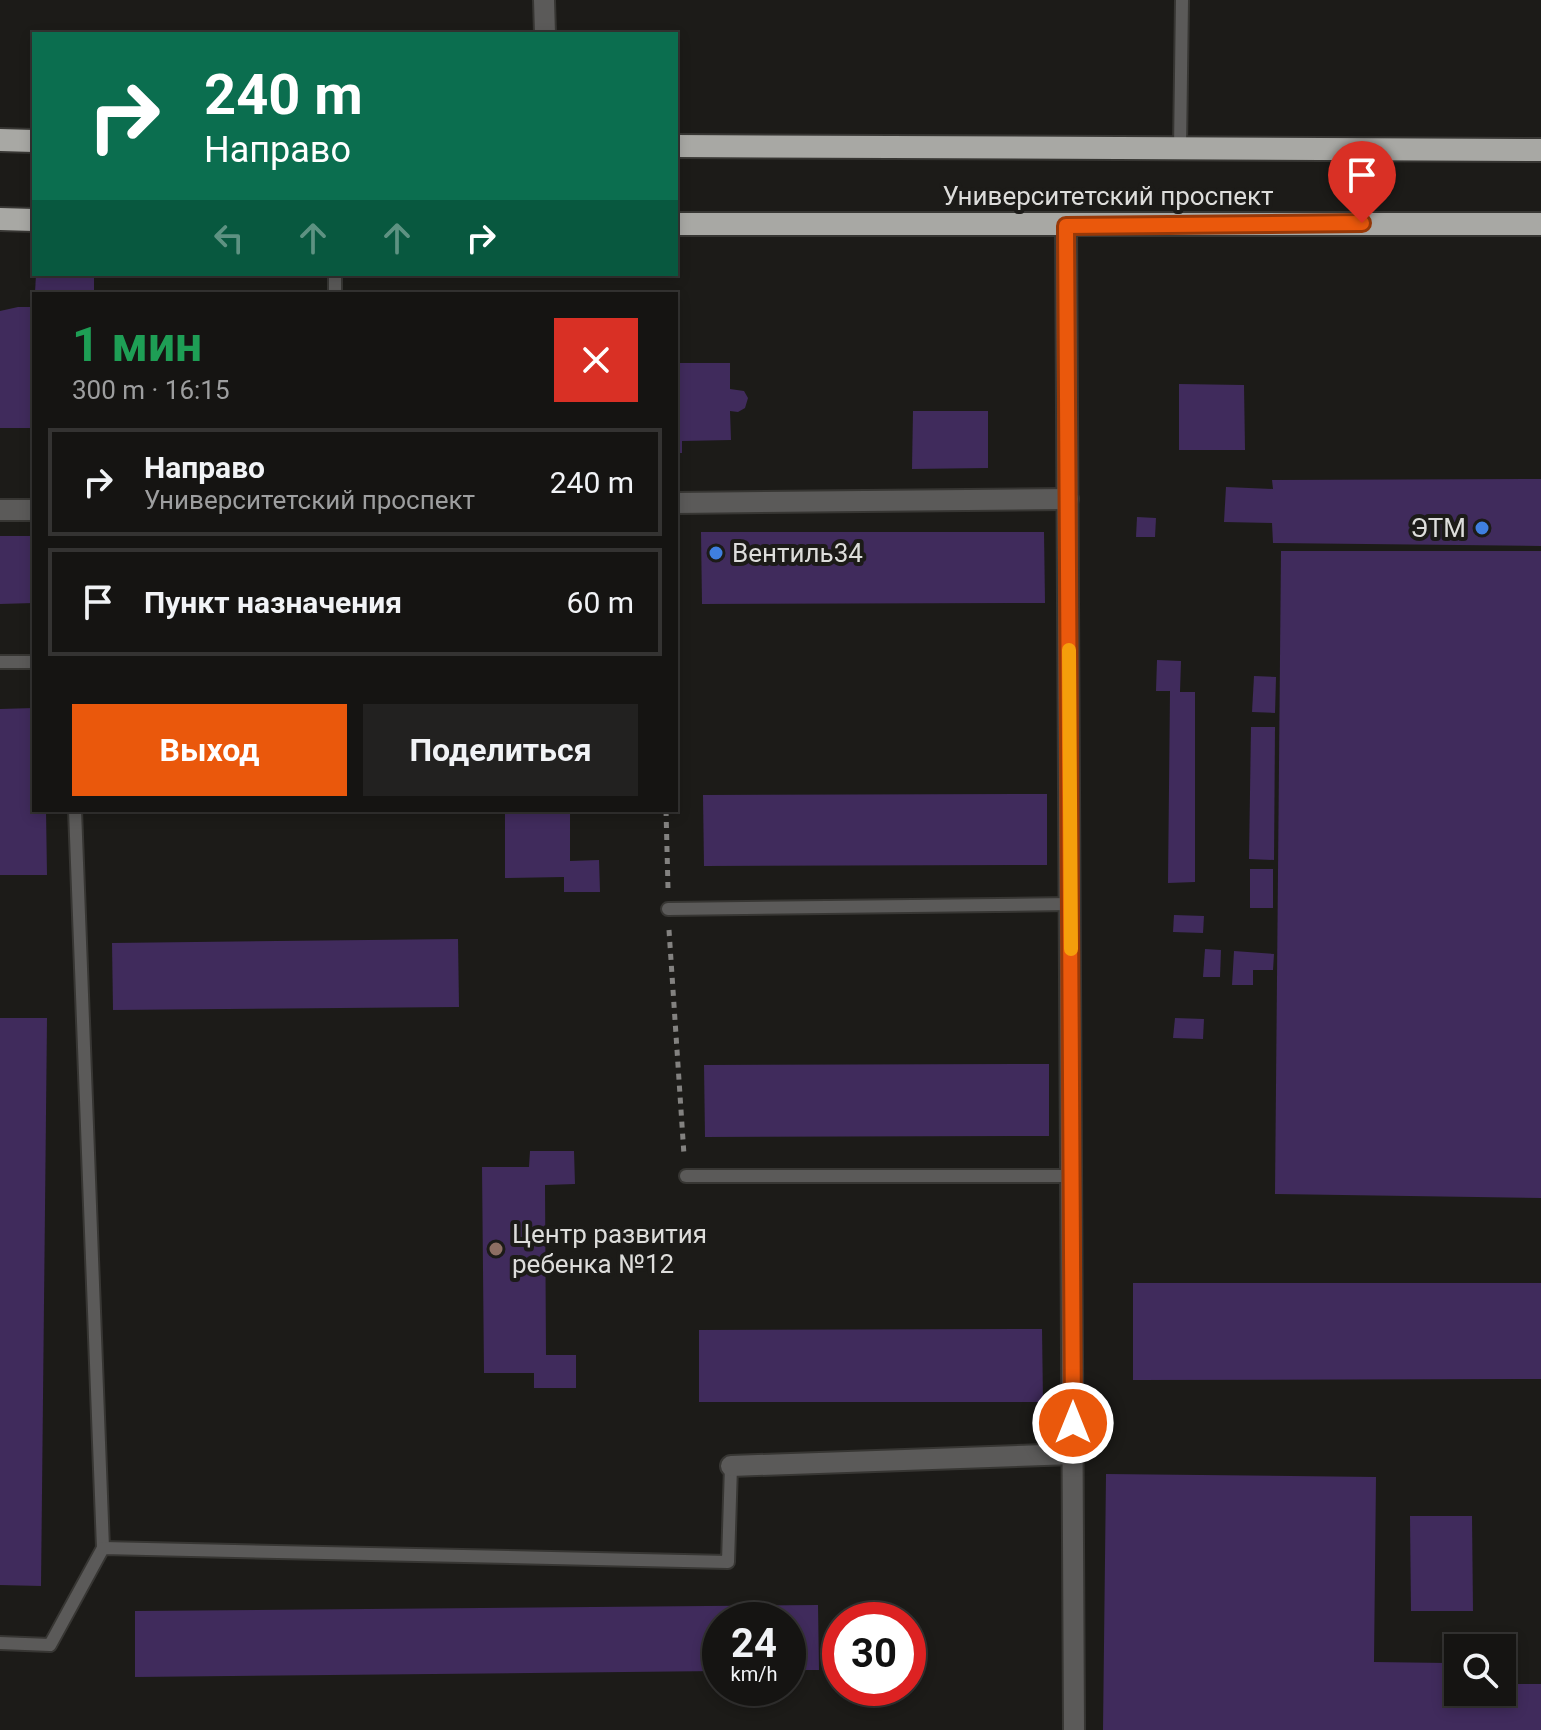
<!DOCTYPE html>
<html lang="ru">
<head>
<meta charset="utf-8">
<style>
	body { margin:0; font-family:Roboto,sans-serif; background:#222120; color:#f1f3f6; height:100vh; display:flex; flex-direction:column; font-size:30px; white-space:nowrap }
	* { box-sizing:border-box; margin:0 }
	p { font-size:26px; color:#9d9e9f }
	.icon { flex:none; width:44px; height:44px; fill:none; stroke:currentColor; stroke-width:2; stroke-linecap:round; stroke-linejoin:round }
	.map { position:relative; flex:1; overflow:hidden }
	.panel { position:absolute; left:32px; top:292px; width:646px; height:520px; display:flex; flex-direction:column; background:#151412; border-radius:0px; box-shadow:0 4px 12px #0003,0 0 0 2px #343332 }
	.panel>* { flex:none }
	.top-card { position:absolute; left:32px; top:32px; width:646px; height:244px; border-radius:0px; box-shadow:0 4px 12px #0003,0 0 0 2px #343332; background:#0b6e4f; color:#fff; overflow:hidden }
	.fabs { position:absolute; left:1444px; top:1634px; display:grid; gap:16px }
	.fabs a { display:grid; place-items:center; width:72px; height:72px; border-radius:0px; background:#151412; box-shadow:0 4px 12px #0003,0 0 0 2px #343332; font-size:40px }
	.speed { position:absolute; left:702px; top:1602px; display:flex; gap:16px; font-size:40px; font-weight:700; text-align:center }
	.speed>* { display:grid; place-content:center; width:104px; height:104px; border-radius:50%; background:#151412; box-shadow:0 4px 12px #0003,0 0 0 2px #343332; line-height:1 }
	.speed small { font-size:20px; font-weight:400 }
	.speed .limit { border:12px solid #d22; background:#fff; color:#111 }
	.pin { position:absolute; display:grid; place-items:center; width:68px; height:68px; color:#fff; margin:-82px -34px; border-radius:50% 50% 50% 0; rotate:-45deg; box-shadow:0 0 8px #0007 }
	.pin .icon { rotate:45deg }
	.me { position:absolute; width:88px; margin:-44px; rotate:0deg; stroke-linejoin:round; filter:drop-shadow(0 0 6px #0008) }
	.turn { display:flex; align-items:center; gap:28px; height:168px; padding:0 40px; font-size:36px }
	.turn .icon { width:104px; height:104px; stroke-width:2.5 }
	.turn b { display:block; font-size:56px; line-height:68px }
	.lanes { display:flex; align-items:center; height:76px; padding:0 40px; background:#0003; justify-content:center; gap:40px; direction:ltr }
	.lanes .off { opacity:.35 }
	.round { display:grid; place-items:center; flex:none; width:84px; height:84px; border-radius:0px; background:#222120 }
	.summary { display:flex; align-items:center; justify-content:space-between; height:136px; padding:0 40px }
	h1 { font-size:48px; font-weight:700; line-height:60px; color:#1e9e55 }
	.button { display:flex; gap:16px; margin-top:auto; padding:16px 40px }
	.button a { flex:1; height:92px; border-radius:0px; background:#ea580c; color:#fff; font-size:32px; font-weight:700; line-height:92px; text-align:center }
	.button a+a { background:#222120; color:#f1f3f6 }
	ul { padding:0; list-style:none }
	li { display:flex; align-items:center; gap:24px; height:108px; margin:0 16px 12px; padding:0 24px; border:4px solid #343332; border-radius:0px }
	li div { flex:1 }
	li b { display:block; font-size:30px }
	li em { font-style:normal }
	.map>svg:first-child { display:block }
	.building { fill:#402b5c }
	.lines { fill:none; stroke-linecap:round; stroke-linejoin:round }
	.service-casing { stroke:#373633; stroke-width:16 }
	.minor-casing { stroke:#373633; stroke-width:24 }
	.trunk-casing { stroke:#373633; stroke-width:26 }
	.path { stroke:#838280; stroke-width:5; stroke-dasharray:6 6; stroke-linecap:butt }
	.service { stroke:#5b5a59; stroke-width:12 }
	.minor { stroke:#5b5a59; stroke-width:20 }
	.trunk { stroke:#a8a8a4; stroke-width:22 }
	.route-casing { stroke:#983908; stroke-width:20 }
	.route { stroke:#ea580c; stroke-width:14 }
	.slow { stroke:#f59e0b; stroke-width:14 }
	.shop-dot { fill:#3f7fe0; stroke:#1c1b18; stroke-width:3 }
	.education-dot { fill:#8d6e63; stroke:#1c1b18; stroke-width:3 }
	.labels { text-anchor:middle; stroke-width:8; stroke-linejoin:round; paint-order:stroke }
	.street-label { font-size:26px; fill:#dddddb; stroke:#1c1b18 }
	.poi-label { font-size:26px; fill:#dddddb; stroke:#1c1b18; text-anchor:start }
</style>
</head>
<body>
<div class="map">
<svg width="1541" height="1730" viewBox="0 0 1541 1730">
	<rect width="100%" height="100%" fill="#1c1b18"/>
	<g class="building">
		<polygon points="36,274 94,274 94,294 35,293"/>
		<polygon points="18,307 34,307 34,428 0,428 0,311"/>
		<polygon points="676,350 680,363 730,363 730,389 744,391 748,398 745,408 738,412 730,411 731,440 682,441 682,453 676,453"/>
		<polygon points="1179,384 1244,385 1245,450 1179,450"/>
		<polygon points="913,411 988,411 988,468 912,469"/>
		<polygon points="1541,479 1541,546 1273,543 1272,523 1224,522 1226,487 1273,489 1272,480"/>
		<polygon points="1137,517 1156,518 1155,537 1136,537"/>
		<polygon points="701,532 1044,532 1045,603 702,604"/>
		<polygon points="0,536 34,536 34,603 0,604"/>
		<polygon points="1281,551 1541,551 1541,1198 1275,1194"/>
		<polygon points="1157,660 1181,661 1180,692 1195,692 1195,882 1168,883 1170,691 1156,691"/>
		<polygon points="1254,676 1276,677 1275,713 1252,712"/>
		<polygon points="34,708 34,810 46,810 47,875 0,875 0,709"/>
		<polygon points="1251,727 1275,727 1274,860 1249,859"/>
		<polygon points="1047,794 1047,865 704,866 703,795"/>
		<polygon points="505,810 570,810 570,861 599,860 600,892 564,892 564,877 505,878"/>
		<rect x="1250" y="869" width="23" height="39"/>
		<polygon points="1174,915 1204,916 1203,933 1173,932"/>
		<polygon points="458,939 459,1007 113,1010 112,943"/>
		<polygon points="1205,949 1221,950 1220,977 1203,977"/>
		<polygon points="1234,951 1274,954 1273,970 1253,970 1253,985 1232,985"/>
		<polygon points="0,1018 47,1018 41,1586 0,1585"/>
		<polygon points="1175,1018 1204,1019 1203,1039 1173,1038"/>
		<polygon points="1049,1064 1049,1136 705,1137 704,1065"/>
		<polygon points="530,1151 574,1151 575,1184 545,1185 546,1355 576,1355 576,1388 534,1388 534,1373 484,1373 482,1167 529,1167"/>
		<polygon points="1133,1283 1541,1283 1541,1379 1133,1380"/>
		<polygon points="1042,1329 1043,1402 699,1402 699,1330"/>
		<polygon points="1106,1474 1376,1477 1374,1662 1447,1663 1446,1683 1458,1683 1458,1692 1502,1692 1502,1684 1541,1684 1541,1730 1103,1730"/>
		<polygon points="1410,1516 1472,1516 1473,1611 1411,1611"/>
		<polygon points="818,1605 819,1670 788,1670 788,1620 720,1620 720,1671 135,1677 135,1611"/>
	</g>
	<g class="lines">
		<g class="service-casing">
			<g id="service">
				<polyline points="1180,148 1182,0"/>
				<polyline points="335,294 335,274"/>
				<polyline points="0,662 34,662"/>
				<polyline points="75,810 103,1548"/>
				<polyline points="668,909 1070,904"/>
				<polyline points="686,1176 1072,1176"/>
				<polyline points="0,1643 50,1645 103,1548 728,1562 731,1466"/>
			</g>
		</g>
		<g class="minor-casing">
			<g id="minor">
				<polyline points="544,0 545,34"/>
				<polyline points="1066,226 1074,1730"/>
				<polyline points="676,503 1068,499"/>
				<polyline points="0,510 34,510"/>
				<polyline points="731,1466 1073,1454"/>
			</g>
		</g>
		<g class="trunk-casing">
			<g id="trunk">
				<polyline points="0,140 34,141"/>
				<polyline points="676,146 1541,150"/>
				<polyline points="0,219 34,220"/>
				<path d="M676,224C964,225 1253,223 1541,224"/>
			</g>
		</g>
		<g class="path">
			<polyline points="666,810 668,888"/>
			<polyline points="669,930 684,1155"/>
		</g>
		<use href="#service" class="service"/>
		<use href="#minor" class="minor"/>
		<use href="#trunk" class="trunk"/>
	</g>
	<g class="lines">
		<g class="route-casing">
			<polyline id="route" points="1073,1423 1066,226 1362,223"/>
		</g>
		<use href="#route" class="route"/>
		<polyline class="slow" points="1069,650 1071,949"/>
	</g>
	<g class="shop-dot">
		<circle cx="1482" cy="528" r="8"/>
		<circle cx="716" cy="553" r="8"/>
	</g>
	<circle class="education-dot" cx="496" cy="1249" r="8"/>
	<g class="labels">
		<g class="street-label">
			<text x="1108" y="205">Университетский проспект</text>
		</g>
		<g class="poi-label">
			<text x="1466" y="537" text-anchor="end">ЭТМ</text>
			<text x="732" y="562">Вентиль34</text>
			<text x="512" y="1243">Центр развития<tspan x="512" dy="30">ребенка №12</tspan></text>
		</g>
	</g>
</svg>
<div class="fabs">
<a><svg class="icon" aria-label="search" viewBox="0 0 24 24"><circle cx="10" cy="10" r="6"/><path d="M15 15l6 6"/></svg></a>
</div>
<div class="speed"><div>24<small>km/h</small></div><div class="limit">30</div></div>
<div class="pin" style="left:1362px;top:223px;background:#d93025"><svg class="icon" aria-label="arrive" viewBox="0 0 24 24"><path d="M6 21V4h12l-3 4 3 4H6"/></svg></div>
<svg class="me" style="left:1073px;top:1423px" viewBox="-20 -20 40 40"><circle r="17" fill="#ea580c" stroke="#fff" stroke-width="3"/><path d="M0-11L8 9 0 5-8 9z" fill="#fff"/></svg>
<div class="top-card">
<div class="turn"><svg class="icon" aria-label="right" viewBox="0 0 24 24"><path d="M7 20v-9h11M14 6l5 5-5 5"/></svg><div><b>240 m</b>Направо</div></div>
<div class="lanes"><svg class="icon off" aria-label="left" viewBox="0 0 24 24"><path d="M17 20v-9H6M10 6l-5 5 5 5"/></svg><svg class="icon off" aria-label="ahead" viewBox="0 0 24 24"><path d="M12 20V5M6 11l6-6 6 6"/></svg><svg class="icon off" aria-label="ahead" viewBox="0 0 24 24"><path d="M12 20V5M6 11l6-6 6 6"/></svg><svg class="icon" aria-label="right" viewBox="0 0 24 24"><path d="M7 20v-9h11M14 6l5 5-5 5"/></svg></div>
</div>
<section class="panel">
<div class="summary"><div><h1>1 мин</h1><p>300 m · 16:15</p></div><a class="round" style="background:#d93025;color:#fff"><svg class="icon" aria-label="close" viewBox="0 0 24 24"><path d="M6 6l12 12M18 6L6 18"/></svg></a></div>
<ul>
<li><svg class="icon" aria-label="right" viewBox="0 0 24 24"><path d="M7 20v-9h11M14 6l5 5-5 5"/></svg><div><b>Направо</b><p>Университетский проспект</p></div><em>240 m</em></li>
<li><svg class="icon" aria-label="arrive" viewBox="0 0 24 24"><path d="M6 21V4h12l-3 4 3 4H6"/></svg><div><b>Пункт назначения</b></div><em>60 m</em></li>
</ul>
<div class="button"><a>Выход</a><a>Поделиться</a></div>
</section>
</div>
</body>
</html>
